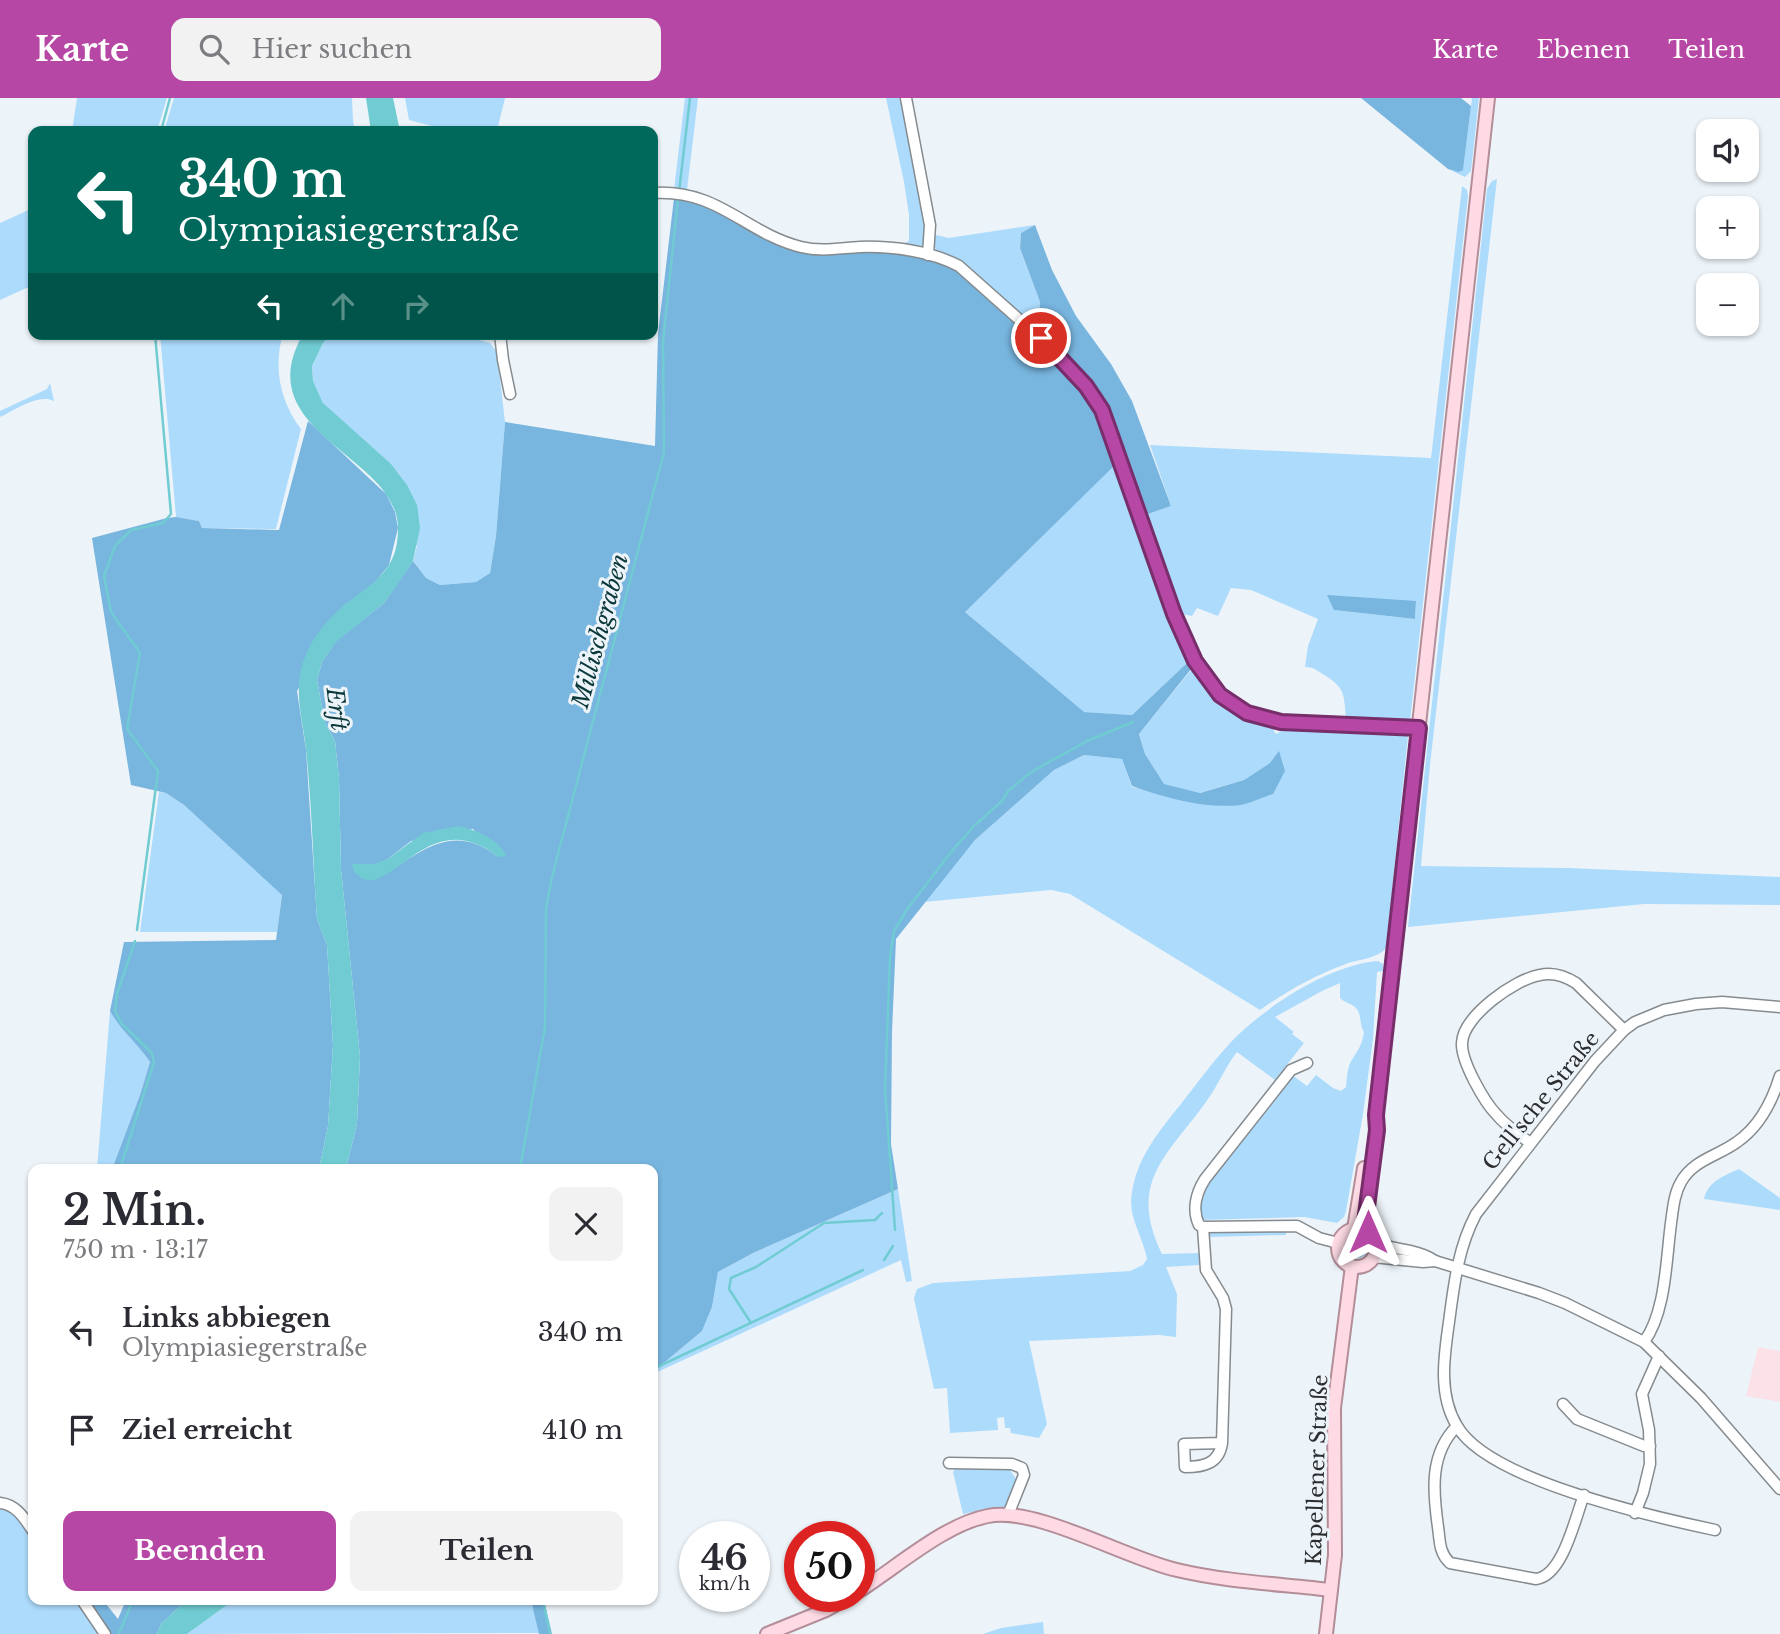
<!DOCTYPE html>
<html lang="de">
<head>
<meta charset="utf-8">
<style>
	body { margin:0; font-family:"Libre Baskerville",serif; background:#f2f2f3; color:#2b2b33; height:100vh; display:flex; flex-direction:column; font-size:26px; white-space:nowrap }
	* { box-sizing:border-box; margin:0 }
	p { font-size:23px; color:#7c7c81 }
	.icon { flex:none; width:38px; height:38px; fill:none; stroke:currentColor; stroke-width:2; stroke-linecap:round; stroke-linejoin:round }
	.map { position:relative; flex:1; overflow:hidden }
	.side { position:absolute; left:28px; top:1066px; width:630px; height:441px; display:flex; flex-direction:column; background:#fff; border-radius:14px; box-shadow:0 2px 5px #0004 }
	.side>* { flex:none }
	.hud { position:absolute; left:28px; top:28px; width:630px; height:214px; border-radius:14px; box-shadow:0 2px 5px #0004; background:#00695c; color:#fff; overflow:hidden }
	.tools { position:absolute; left:1696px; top:21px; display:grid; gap:14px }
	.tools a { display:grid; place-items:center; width:63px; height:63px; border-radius:14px; background:#fff; box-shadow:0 2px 5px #0004; font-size:35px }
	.speed { position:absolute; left:679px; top:1423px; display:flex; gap:14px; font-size:35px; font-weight:700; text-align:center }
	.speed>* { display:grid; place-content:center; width:91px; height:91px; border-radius:50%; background:#fff; box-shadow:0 2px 5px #0004; line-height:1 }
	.speed small { font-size:18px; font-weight:400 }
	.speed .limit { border:10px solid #d22; background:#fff; color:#111 }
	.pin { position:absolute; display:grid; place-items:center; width:60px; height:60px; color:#fff; margin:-30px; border:4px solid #fff; border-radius:50%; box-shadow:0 2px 7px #0007 }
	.me { position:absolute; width:77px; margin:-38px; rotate:0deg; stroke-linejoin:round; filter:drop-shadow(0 0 5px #0008) }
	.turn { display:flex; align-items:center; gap:24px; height:147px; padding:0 35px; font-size:32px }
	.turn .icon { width:91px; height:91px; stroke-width:2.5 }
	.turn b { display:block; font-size:49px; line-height:60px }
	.lanes { display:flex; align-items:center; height:66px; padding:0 35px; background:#0003; justify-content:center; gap:35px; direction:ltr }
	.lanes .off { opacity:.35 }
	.round { display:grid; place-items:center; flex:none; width:74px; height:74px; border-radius:14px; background:#f2f2f3 }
	.summary { display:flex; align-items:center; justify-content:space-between; height:119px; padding:0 35px }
	h1 { font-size:42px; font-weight:700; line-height:52px }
	.action { display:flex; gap:14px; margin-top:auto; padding:14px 35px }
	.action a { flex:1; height:80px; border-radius:14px; background:#b747a4; color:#fff; font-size:28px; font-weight:700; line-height:80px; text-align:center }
	.action a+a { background:#f2f2f3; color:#2b2b33 }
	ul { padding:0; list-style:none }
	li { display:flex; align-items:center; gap:21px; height:98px; padding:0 35px }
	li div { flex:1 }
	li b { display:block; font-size:26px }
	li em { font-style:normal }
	header { display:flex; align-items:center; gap:42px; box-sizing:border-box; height:98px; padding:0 35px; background:#b747a4; color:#fff }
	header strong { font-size:33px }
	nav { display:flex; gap:38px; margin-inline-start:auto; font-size:24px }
	.search { width:490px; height:63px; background:#f2f2f3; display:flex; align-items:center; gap:18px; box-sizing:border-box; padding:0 24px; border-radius:14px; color:#7c7c81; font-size:26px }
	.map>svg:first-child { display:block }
	.education { fill:#fbe1e8 }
	.green { fill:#addbfc; fill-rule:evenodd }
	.forest { fill:#78b5df; fill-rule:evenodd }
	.water { fill:#70ccd2 }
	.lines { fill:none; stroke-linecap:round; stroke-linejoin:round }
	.stream { stroke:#70ccd2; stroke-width:2.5 }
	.minor-casing { stroke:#858b8f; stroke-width:13 }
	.major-casing { stroke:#b38e99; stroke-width:16 }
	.minor { stroke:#fff; stroke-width:10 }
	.major { stroke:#fddae4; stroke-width:12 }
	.route-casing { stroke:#772e6b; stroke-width:18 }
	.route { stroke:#b747a4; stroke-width:12 }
	.labels { text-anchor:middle; stroke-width:6; stroke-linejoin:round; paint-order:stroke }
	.street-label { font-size:21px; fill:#2c2e30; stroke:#edf4f9 }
	.water-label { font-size:23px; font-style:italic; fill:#0b383b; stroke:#edf4f9 }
</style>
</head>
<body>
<header>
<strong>Karte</strong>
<div class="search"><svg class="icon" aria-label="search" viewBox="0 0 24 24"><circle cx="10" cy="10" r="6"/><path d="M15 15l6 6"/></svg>Hier suchen</div>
<nav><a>Karte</a><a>Ebenen</a><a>Teilen</a></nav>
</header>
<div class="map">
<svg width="1780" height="1536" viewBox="0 0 1780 1536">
	<rect width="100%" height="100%" fill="#edf4f9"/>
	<polygon class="education" points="1758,1249 1780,1253 1780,1304 1746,1298"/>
	<g class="green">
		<polygon points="77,0 167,0 157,33 72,33"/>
		<polygon points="174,0 352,0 353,23 355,33 164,33"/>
		<polygon points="405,0 505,0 497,33 451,33 409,22"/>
		<polygon points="685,0 698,0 687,92 674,91"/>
		<path d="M886,0H903C907,20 935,140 921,149C916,152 906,148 900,147L909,143V117L904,84Z"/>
		<polygon points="1472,0 1479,0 1471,73 1465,79 1448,71 1454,73 1463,71"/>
		<polygon points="1497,81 1430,667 1421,768 1569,770 1780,779 1780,807 1644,806 1408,829 1487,91 1492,83"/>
		<path d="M1462,88L1467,92L1468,98L1410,623L1407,626L1296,622L1346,621C1344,595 1345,589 1321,575C1315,571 1312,569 1305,569L1308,548L1318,521L1251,492L1231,490L1218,518L1197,510L1192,518L1176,515L1145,417L1171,408L1150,347L1431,360ZM1416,504L1415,521L1334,512Z"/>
		<polygon points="33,110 33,187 0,202 0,125"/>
		<polygon points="1035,127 1021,135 1020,150 1040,204 1038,233 969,171 936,152 932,141 937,137 948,140"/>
		<path d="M160,236H283C273,270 280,303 301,331L276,431L202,430L199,423L176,419Z"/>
		<polygon points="331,236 457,236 490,245 497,254 505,324 496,438 490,475 476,484 440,487 426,480 413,463 417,448 341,323 323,305 313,283 312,268 323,245"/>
		<path d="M50,285L54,303C39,295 15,312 0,319V313L47,291Z"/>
		<path d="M1116,366L1171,517L1219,602L1235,614L1254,623L1271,628L1276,636L1289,629L1397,632L1404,634L1408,638L1386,850C1377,861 1359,861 1346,866C1315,877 1287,893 1260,912L1070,796L1051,792L924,804L975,742L1054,672L1084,657L1122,661L1132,689L1242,707L1270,665L1244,682L1199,695L1163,686L1145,656L1139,636L1192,571L1188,564L1132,617L1083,614L964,513Z"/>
		<polygon points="159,694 166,695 184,707 282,796 277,834 140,834"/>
		<path d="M1378,863L1383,866V873L1377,874L1373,941L1363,1016L1346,1113L1344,1119L1337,1125L1304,1119L1199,1122V1104L1205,1087L1292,977L1307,988L1316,977L1333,990L1341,993L1346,989C1347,980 1347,968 1353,960C1359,951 1362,946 1364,934C1359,926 1362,917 1356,910C1351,905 1345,905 1340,900V885L1322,893L1275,919L1294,934L1292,936L1304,945L1275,982L1237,954C1225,969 1218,988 1206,1004C1167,1058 1127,1084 1162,1156L1199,1155V1167L1166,1169L1177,1196L1176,1239L1159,1237L1029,1243L1047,1326L1039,1340L1011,1335L1010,1330H1005L1004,1319L997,1320L998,1332L950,1335L947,1290L934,1291L916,1210L914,1200L917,1191L933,1185L1130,1173L1143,1167L1147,1161C1143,1138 1127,1118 1132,1094C1138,1057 1161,1031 1184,1002C1199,983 1214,962 1231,944C1265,909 1328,867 1378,863Z"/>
		<path d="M110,913C121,933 138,946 150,964L140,997L112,1071H97Z"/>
		<path d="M1739,1071L1780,1100V1112L1704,1101C1708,1083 1724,1078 1739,1071Z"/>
		<polygon points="898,1091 912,1183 906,1184 901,1162 653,1276 653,1274 702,1233 712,1209 718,1174 753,1155"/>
		<polygon points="1286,1132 1286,1137 1209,1139 1209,1134"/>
		<circle cx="1357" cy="1149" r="11"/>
		<polygon points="957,1368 1008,1369 1018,1384 1007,1410 991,1410 963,1416 953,1374"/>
		<polygon points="0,1411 14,1415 33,1440 33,1502 77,1502 100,1536 0,1536"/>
		<polygon points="234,1502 531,1502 540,1535 187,1536"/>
		<polygon points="1043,1524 1044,1536 983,1536 1001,1530"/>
	</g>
	<g class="forest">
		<polygon points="1361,0 1461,0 1471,8 1463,72 1459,74 1448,71"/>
		<path d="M674,100L724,114L771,141L860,153H885L912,157L950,167L967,178L1035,238L1086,292L1101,318L1116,366L965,514L1084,614L1132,617L1188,564L1192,570L1139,636L1145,656L1164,686L1200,695L1244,682L1270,665L1279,653L1285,673L1273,696C1263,699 1251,705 1241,707C1204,711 1166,700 1132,688L1122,661L1084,657L1054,672L975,742L896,841L892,934L891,1046L898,1091L753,1155L718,1174L712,1209L702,1233L653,1274V1071H346L357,1025L360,959L341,771L339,680L335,643L325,625L317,582L322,564L336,543L384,505L413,463L426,480L440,487L476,484L490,475L496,438L505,324L655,348L658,236ZM473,731L498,759C456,726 426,749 389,774L353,766L375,767L388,761L411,743Z"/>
		<polygon points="1035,127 1052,172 1076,218 1111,266 1132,303 1171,408 1145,417 1102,300 1092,284 1084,280 1038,233 1040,204 1020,150 1021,135"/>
		<path d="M308,323L386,396L395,414L398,430L389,467L373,487L346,506L297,593L306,652L317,821L327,847L333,947L328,1028L319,1071H112L140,997L150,964C138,946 121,933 110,913L124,844L276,842L282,797L184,707L166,695L131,687L92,440L167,420L176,419L199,423L202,430L279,432Z"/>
		<polygon points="1327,497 1416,503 1415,521 1334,512"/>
		<polygon points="88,1502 103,1502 118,1521 126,1502 187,1502 161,1526 157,1536 111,1536"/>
		<polygon points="531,1502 544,1502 552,1536 539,1536"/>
	</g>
	<g class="water">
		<polygon points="366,0 393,0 400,33 371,33"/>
		<path d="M303,236H331L323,245L312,268L313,283L323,305L391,366L407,387L417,407L420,430L413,463L398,486L384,505L336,544L322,564L317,582L325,625L335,643L339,680L341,771L360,959L357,1025L346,1071H319L328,1028L333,947L327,847L317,821C313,765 312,708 306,652C303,620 292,591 305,559C313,538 329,519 347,505C374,484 398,472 398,431C399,357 246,336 303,236Z"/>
		<path d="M458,728C474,731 501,742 506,758L498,759C432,706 395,793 363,781C359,779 357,776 354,774L352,766H375L388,761L423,735Z"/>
		<polygon points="187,1502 234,1502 187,1536 157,1536 161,1526"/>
	</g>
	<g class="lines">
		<g class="stream">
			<polyline points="161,33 170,0"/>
			<polyline points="679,94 690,0"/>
			<polyline points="137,832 158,673 127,631 140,555 111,514 104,478 115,448 131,432 163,425 171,416 155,236"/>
			<polyline points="120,1071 154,964 152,955 121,925 115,913 117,896 135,843"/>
			<polyline points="520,1071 545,929 546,810 553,775 664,354 663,244 678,101"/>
			<polyline points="895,1132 885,991 890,859 894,833 908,810 951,754 974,728 1002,703 1009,692 1031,674 1087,643 1133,624"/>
			<polyline points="884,1162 893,1148"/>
			<polyline points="751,1225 729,1191 731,1180 756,1169 824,1125 875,1122 882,1115"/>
			<polyline points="653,1271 863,1172"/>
			<polyline points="543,1502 550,1536"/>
			<polyline points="119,1536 133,1502"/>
		</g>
		<g class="minor-casing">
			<g id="minor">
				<polyline points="906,0 930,127 928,157"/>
				<path d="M653,95C719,91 745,135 801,149C821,154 840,150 860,149C892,148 931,153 959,168L1059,257L1094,299L1109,328L1184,540L1203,576L1220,597L1247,615L1281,624L1419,630"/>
				<polyline points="500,236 503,262 510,296"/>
				<path d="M1307,965L1291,972L1205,1081C1196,1095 1192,1112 1199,1127L1203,1129L1297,1128L1319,1140L1338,1145"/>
				<path d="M1530,1045C1519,1036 1506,1028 1497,1017C1484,1004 1461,963 1462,945C1463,918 1515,881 1540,877C1552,874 1565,878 1576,885L1624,932"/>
				<path d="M1203,1129L1206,1172L1223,1200L1226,1211L1222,1345C1219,1366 1203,1369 1185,1369L1184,1346L1222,1345"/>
				<path d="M1375,1145C1395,1152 1418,1151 1435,1163"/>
				<polyline points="1373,1159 1423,1164 1435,1163 1539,1195 1565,1205 1644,1244 1701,1300 1780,1391"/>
				<path d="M1644,1244C1666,1214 1666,1162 1671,1125C1673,1111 1674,1096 1681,1084C1693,1062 1718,1058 1737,1044C1759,1029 1772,1004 1780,978"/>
				<polyline points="1563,1306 1577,1321 1644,1348 1650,1348"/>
				<path d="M1457,1328C1429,1356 1433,1394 1438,1429C1440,1443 1439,1455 1450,1465L1536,1481C1563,1478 1575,1420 1584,1397"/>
				<polyline points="949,1365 1012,1366 1022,1370 1024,1377 1008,1417"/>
				<path d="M0,1405C17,1407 24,1420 33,1433"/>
				<polyline points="1635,1415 1643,1395 1650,1366 1649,1332 1642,1296 1659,1258"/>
				<path d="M1715,1432C1654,1419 1488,1382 1457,1328C1438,1297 1444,1258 1449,1224C1454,1186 1458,1150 1476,1116L1595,963L1624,932L1635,924L1664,912L1696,906L1722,904L1780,909"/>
				<polyline points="82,1502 105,1536"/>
			</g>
		</g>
		<g class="major-casing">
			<g id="major">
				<polyline points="1354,1131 1364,1070"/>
				<circle cx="1357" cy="1150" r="19"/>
				<polyline points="1364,1132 1377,1032 1376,1017 1488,0"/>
				<path d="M859,1493C897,1469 945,1426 988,1418C1036,1408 1127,1461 1177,1472C1227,1484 1281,1486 1331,1492"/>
				<polyline points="767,1536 826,1512 851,1498"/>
				<polyline points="1326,1536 1335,1457 1334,1310 1352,1168"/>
			</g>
		</g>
		<use href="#minor" class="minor"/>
		<use href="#major" class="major"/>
	</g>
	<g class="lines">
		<g class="route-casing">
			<polyline id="route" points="1041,240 1086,288 1102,312 1174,516 1195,563 1220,597 1247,615 1281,624 1419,630 1376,1017 1377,1032 1364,1132 1368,1134"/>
		</g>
		<use href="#route" class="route"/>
	</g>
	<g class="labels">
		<g class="street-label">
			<text transform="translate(1541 1003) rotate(-51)" y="7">Gell'sche Straße</text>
			<text transform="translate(1317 1372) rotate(-88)" y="7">Kapellener Straße</text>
		</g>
		<g class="water-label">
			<text transform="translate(600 533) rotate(-75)" y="8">Millischgraben</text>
			<text transform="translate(337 611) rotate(83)" y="8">Erft</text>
		</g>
	</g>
</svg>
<div class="tools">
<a><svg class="icon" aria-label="sound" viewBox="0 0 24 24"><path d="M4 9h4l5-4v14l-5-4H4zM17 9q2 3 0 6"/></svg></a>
<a>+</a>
<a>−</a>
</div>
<div class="speed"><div>46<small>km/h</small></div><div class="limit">50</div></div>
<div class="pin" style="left:1041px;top:240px;background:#d93025"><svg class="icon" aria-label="arrive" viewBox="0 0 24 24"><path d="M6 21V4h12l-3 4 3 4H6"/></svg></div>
<svg class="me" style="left:1368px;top:1134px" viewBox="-20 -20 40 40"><path d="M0-17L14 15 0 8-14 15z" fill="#b747a4" stroke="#fff" stroke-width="4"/></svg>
<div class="hud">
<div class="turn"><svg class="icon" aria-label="left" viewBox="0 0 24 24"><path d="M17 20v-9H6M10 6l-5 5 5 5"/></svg><div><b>340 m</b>Olympiasiegerstraße</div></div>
<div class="lanes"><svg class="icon" aria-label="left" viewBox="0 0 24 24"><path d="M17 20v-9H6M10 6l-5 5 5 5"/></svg><svg class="icon off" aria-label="ahead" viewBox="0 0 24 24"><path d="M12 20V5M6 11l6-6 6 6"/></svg><svg class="icon off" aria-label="right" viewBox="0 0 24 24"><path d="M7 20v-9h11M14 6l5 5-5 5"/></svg></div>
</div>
<section class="side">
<div class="summary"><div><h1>2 Min.</h1><p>750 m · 13:17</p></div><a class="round"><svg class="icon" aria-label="close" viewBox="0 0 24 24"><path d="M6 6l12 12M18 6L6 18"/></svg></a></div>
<ul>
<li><svg class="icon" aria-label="left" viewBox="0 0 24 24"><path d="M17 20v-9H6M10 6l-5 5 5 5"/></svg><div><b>Links abbiegen</b><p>Olympiasiegerstraße</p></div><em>340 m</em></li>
<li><svg class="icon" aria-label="arrive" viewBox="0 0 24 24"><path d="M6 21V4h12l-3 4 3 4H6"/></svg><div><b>Ziel erreicht</b></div><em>410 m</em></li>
</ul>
<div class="action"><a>Beenden</a><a>Teilen</a></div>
</section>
</div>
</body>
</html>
